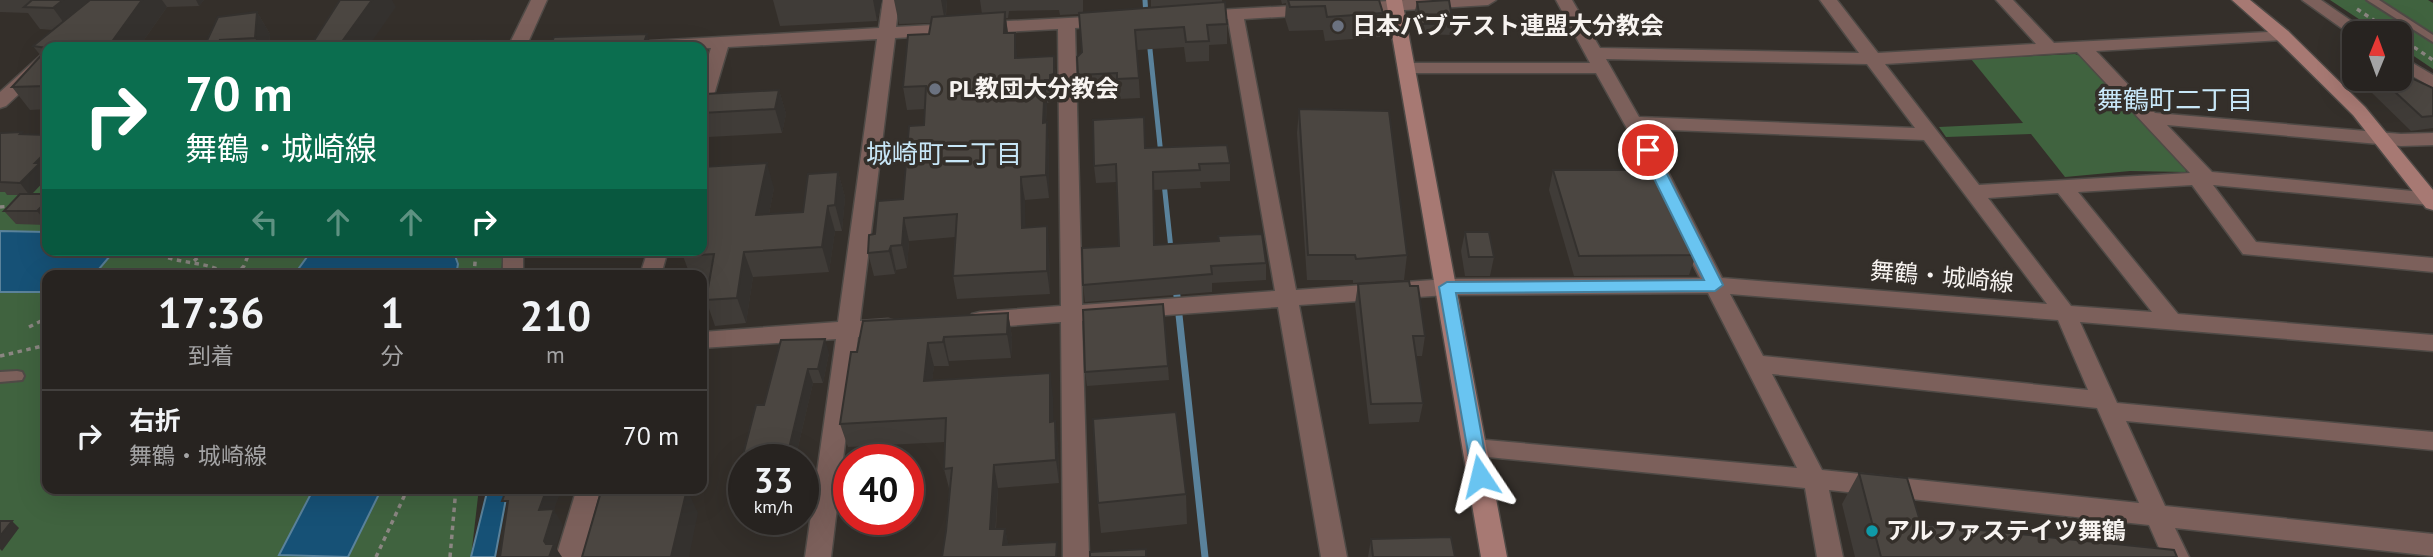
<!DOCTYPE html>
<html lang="ja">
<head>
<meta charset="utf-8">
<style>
	body { margin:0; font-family:"PT Sans","Noto Sans JP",sans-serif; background:#332f2d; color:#f1f3f6; height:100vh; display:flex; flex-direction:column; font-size:26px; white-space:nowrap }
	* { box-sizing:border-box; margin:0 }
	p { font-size:23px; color:#a4a4a5 }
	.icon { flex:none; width:38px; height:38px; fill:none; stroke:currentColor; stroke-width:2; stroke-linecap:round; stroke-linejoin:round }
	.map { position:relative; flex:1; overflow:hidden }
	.panel { position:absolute; left:42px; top:270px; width:665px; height:224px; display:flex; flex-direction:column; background:#272320; border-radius:14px; box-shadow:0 7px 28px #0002,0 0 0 2px #43403e }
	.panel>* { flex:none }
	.banner { position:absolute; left:42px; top:42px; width:665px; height:214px; border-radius:14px; box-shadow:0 7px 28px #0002,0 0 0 2px #43403e; background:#0b6e4f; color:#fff; overflow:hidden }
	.needle { width:46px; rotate:1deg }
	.buttons { position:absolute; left:2342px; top:21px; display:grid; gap:14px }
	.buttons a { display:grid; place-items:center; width:70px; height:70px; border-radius:14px; background:#272320; box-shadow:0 7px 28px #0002,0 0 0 2px #43403e; font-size:35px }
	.speed { position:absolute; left:728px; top:444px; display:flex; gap:14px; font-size:35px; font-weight:700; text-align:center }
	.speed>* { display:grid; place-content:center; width:91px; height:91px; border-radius:50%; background:#272320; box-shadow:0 7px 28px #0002,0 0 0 2px #43403e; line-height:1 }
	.speed small { font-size:18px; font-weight:400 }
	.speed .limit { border:10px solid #d22; background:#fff; color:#111 }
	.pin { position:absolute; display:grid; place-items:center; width:60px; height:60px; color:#fff; margin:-30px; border:4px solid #fff; border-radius:50%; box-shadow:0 2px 7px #0007 }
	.me { position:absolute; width:77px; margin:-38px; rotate:350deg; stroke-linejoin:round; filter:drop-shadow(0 0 5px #0008) }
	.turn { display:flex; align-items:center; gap:24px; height:147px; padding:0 28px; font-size:32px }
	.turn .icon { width:91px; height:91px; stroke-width:2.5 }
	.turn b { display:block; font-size:49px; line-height:60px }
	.lanes { display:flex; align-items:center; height:66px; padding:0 28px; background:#0003; justify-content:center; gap:35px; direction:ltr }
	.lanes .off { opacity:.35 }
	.eta { display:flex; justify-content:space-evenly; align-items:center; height:119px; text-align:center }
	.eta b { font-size:42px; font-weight:800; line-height:49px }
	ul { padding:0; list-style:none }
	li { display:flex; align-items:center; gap:21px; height:91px; padding:0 28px; border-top:2px solid #43403e }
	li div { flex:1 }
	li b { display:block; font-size:26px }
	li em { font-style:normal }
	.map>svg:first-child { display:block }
	.green { fill:#40633f }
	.water { fill:#165176; stroke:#5a829b; stroke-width:2 }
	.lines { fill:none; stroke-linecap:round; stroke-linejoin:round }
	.stream-far1 { stroke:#5a829b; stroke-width:5 }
	.stream { stroke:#5a829b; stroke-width:7 }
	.lane-casing { stroke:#4f4a46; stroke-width:4 }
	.street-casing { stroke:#4f4a46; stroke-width:3 }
	.secondary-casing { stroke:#4f4a46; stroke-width:3 }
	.path { stroke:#8b8682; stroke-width:3.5; stroke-dasharray:4.5 4.5; stroke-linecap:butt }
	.lane { fill:#7c605b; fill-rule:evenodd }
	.street { fill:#7c605b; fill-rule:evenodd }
	.secondary { fill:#a77973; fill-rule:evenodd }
	.wall { fill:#403c38 }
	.shaded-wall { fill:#34312e }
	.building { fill:#4b4641; stroke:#34312e; stroke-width:2 }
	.route { fill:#69c4f1; stroke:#447f9d; stroke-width:2 }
	.worship-dot { fill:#6b7280; stroke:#342f2a; stroke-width:2.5 }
	.culture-dot { fill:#0f9aa8; stroke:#342f2a; stroke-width:2.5 }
	.labels { text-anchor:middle; stroke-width:7; stroke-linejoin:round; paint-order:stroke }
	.poi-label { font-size:24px; font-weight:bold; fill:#f7f3f0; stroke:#342f2a; text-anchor:start }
	.street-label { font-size:24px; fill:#f7f3f0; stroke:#342f2a }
	.neighbourhood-label { font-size:26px; fill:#c8e7f8; stroke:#342f2a }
</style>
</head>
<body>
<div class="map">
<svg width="2433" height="557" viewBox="0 0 2433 557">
	<rect width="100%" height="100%" fill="#342f2a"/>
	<g class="green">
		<polygon points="2330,0 2428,0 2433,3 2433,69 2399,46 2399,33 2380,33"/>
		<polygon points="2075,54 2083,57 2185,166 2186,172 2130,171 2065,177 2031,134 1946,137 1939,127 2023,123 1971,59"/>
		<polygon points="0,138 47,138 47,250 503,250 501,275 47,275 47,488 479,488 471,557 0,557"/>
	</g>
	<g class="water">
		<polygon points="0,231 47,232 47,250 115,250 94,275 47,275 47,292 0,292"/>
		<polygon points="312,250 453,250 458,264 456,275 294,275"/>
		<polygon points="314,488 382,488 348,557 279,555"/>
		<polygon points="488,488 508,488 495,557 471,557"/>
	</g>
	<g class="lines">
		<g class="stream-far1">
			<polyline points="1145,0 1146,16"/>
			<polyline points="1149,40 1161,155"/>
			<polyline points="1164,183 1171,249"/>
		</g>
		<polyline class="stream" points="1176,287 1205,557"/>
		<g class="lane-casing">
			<g id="lane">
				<polygon points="2367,0 2379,0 2433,35 2433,42"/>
				<polygon points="17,371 22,372 24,376 22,380 0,382 0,372"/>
			</g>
		</g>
		<g class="street-casing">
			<g id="street">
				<polygon points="531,0 547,0 526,47 508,47"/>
				<path d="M883,0H899L896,27L1106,16L1114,21L1106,26L1075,28L1082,305L1275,291L1228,19L1192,20L1190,16L1192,12L1198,11L1312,5L1320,10L1312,15L1244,19L1296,290L1447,279L1700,278L1642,164L1639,150L1596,73H1407L1398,68L1407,63H1590L1556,0H1572L1600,48L1859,53L1820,0H1837L1878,53L2036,44L1996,0H2013L2054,43L2288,31L2291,35L2288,39L2282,40L2096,51L2155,113L2401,134L2433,133V145L2401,146L2167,125L2212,172L2433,193V203L2429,205L2213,185L2256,242L2433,258V272L2243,254L2192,185L2078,192L2178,314L2433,335V351L2080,322L2117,403L2433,432V450L2126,421L2165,506L2433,534V556L2175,528L2189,557H2163L2149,525L1829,490L1843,557H1817L1805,488L1467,455L1463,448L1467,441L1475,439L1797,468L1708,293L1447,295L1299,305L1347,557H1321L1278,307L1082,321L1089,557H1063L1061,322L980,328L972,326L969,320L972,314L980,312L1061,306L1058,29L895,38L860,321L888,319L896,321L899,327L896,333L858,337L831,557H805L836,339L702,348V332L838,322L877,39L728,47L711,105L702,111V76L711,48L624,47L633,42L879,28ZM2077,52L2190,173L1979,185L1885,64ZM1606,59L1867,64L1915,128L1639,117ZM1646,129L1924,140L2047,304L1722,278ZM2058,193L2152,312L2071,306L1988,198ZM1730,294L2058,320L2088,390L1763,356ZM1772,374L2097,408L2139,503L1822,470Z"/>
				<polygon points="1405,0 1496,0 1488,5 1355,13 1347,8 1355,3"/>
				<polygon points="2302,0 2321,0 2369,33 2354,33 2354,37"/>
				<polygon points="47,54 47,68 6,106 0,108 0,92 41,55"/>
				<polygon points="2399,55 2433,75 2433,88 2399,68"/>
				<rect x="503" y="250" width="20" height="25"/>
				<polygon points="648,250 668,250 661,275 640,275"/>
				<polygon points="577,488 601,488 582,557 556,557"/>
			</g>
		</g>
		<g class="secondary-casing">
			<g id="secondary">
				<polygon points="1386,0 1402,0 1507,557 1481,557"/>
				<polygon points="2232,0 2250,0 2288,31 2365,107 2433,190 2433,210 2426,208 2353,115 2276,39"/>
			</g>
		</g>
		<g class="path">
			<polyline points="2357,9 2393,33"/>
			<polyline points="2399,37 2433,60"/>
			<polyline points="0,207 12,206"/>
			<path d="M160,250L156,253C180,265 206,260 229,275"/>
			<polyline points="194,261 206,250"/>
			<polyline points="235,275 244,266 250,250"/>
			<polyline points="474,275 476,250"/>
			<polyline points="29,327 47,318"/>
			<polyline points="0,356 47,345"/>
			<polyline points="376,557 408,488"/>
			<polyline points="450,557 456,488"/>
		</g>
		<use href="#lane" class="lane"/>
		<use href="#street" class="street"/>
		<use href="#secondary" class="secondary"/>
	</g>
	<g class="wall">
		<polygon points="0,0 204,0 199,6 167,7 139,47 47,47 47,109 30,110 12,87 41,56 33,46 53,30 40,29 28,13 0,12"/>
		<polygon points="773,0 882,0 877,21 780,26"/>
		<polygon points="894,0 947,0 946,16 982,14 980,0 1083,0 1083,13 1151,8 1151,0 1222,0 1227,24 1227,44 1209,45 1209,61 1186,62 1184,47 1137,50 1140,98 1118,99 1118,93 1079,95 1078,75 1082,52 1079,14 1060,15 1059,10 1009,11 1008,18 1006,18 1008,33 1017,58 1054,56 1056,78 1056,97 1052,97 1052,102 1047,103 1046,122 1049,145 1049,198 1025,200 1025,227 1049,249 1050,294 957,299 953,276 955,237 909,241 907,268 896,270 895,274 874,276 868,253 875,234 903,199 924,125 925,109 907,110 903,87 929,34 931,23 899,24"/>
		<polygon points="1281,0 1379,0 1383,13 1380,37 1325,41 1323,30 1289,31 1285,18 1286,3 1282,4"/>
		<polygon points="1417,2 1453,24 1452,35 1420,34 1415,11"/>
		<polygon points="257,12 270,34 269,47 204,47"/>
		<polygon points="2379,79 2399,79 2433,88 2433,128 2411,131 2370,91"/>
		<polygon points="779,90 786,114 782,133 708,137 702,118 702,107"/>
		<polygon points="1299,109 1407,255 1404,280 1353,283 1353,280 1307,280 1297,133"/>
		<polygon points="0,133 47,178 32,194 47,194 47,225 16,224 4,211 19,195 7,195 5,192 0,192"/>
		<polygon points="1145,148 1230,163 1230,181 1200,182 1201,188 1153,190 1155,245 1266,263 1266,280 1212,283 1212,292 1085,302 1083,285 1119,246 1117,182 1096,183 1094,166"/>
		<polygon points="1553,170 1696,255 1689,275 1574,276 1549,190"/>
		<polygon points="838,172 845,197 842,231 835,231 829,272 753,277 746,323 715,326 706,300 710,280 702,280 702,275 690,275 683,256 774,188 769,214 803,212"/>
		<polygon points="1465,232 1494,257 1490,276 1465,276 1461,251"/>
		<polygon points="1358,284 1410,286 1425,336 1422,356 1416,356 1423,403 1419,422 1369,424 1355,304"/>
		<polygon points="1008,313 1012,337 1011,358 949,361 949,366 934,366 932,380 1053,397 1053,421 1058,445 1059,483 998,488 996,529 1005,529 1008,545 1059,557 946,531 950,492 944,469 945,442 848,447 840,424 857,352"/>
		<polygon points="829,353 823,383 813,383 795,460 744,460 744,462 742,459 764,405"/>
		<polygon points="1168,366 1169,380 1087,386 1085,372"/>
		<polygon points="1859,473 1921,524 2177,557 1855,557 1842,504"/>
		<polygon points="1186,494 1187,524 1101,533 1098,503"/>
		<polygon points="1371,539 1455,557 1368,557"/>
	</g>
	<g class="shaded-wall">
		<polygon points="63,0 105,0 69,30 53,8"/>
		<polygon points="142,0 162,0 167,7 139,47 108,47"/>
		<polygon points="196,0 204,0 199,6"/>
		<polygon points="372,0 392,0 396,7 368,47 338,47"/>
		<polygon points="873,0 882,0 877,21"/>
		<polygon points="941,0 947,0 945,22"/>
		<polygon points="257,12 270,34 269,47 260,47 255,38"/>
		<polygon points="1005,12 1008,34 1004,33"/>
		<polygon points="1015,33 1017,55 1018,81 1015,58"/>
		<polygon points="647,34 652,47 642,47"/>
		<polygon points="485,40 488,47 481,47"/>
		<polygon points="1054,56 1056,78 1056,97 1054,74"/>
		<polygon points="1045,80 1047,103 1045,146 1043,123"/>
		<polygon points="779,90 786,114 782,133 775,109"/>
		<polygon points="1047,122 1049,145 1049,198 1046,175"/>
		<polygon points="47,151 47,178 30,196 20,183 35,163"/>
		<polygon points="767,163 774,188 764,240 756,215"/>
		<polygon points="838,172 845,197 842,231 835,205"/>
		<polygon points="1021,177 1025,200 1026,251 1022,228"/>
		<polygon points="47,201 47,223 37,211"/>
		<polygon points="828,206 835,231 829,272 822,247"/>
		<polygon points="904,218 909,241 907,268 902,245"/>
		<polygon points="1047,226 1049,249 1050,294 1047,271"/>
		<polygon points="891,246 896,270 895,274 889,251"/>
		<polygon points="744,252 753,277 746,323 737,298"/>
		<polygon points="1008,313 1012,337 1011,358 1007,334"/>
		<polygon points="944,337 949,361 949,366 943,342"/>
		<polygon points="825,339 829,353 823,383 818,369"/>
		<polygon points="928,343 934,366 929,404 924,381"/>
		<polygon points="808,369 813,383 795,460 789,460 787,457"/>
		<polygon points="1050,373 1053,397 1054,445 1050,422"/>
		<polygon points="1055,421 1058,445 1059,483 1056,460"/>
		<polygon points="994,465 998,488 994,552 990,529"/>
		<polygon points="547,488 562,488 554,510 563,525 556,548 562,557 549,557 544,541 539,510"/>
		<polygon points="687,489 698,513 689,557 671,557"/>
		<polygon points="12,521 19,528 2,551 0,549 0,536"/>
		<polygon points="1005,529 1010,552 1003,545"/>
	</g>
	<g class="building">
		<polygon points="32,0 63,0 53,8 24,7"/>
		<polygon points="90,0 142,0 108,47 47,48 33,46"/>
		<polygon points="340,0 372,0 338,47 310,47"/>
		<polygon points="1288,0 1379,0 1383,13 1327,17 1325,6 1290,7"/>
		<polygon points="1449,0 1453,24 1421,24 1417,2"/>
		<polygon points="1225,2 1227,24 1207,25 1209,41 1186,42 1184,27 1135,30 1139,78 1117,79 1117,73 1078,75 1077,57 1082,52 1079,13"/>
		<polygon points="257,12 255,38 220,40 221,47 204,47 218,17"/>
		<polygon points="1005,12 1004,33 1015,33 1015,58 1054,56 1054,74 1050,75 1050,80 1045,80 1043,123 1047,122 1046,175 1021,177 1022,228 1047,226 1047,271 953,276 957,214 904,218 902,245 891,246 889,251 868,253 869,235 875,234 878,201 903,199 909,126 924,125 926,86 903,87 908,35 929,34 932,17"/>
		<polygon points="647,34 642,47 550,47 554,37"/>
		<polygon points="485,40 481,47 452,47 455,42"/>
		<polygon points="405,44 404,47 352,47"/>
		<polygon points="47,49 47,86 12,87"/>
		<polygon points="2399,75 2405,75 2433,88 2433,116 2422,117 2381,79 2399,79"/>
		<polygon points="779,90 775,109 702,113 702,107 705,94"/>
		<polygon points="1299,109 1389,111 1407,255 1356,259 1355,255 1308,255"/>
		<polygon points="1144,117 1145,148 1227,145 1230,163 1199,164 1200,170 1153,172 1154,245 1219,241 1218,236 1262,234 1266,263 1211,266 1212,274 1083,285 1082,248 1119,246 1116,164 1094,166 1093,120"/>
		<polygon points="22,132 20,134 47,135 47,151 35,163 40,163 20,183 0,182 0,133"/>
		<polygon points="767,163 756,215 803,212 808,174 838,172 835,205 828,206 822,247 744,252 737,298 706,300 714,254 683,256 684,250 702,250 702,167"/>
		<polygon points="1553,170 1658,170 1696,255 1579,256"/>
		<polygon points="20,194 47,194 47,201 37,211 4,211"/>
		<polygon points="1465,232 1489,232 1494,257 1469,257"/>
		<polygon points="1409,281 1410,286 1418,286 1425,336 1413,336 1423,403 1371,404 1358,284"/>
		<polygon points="1163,304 1168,366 1085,372 1083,310"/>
		<polygon points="1008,313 1007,334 944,337 943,342 928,343 924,381 1050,373 1050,422 1055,421 1056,460 994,465 990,529 1005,529 1003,545 1057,542 1056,557 942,557 946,531 952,468 944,469 946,418 840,424 851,352 857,352 863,321"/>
		<polygon points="825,339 818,369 808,369 787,457 742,459 756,405 764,405 781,340"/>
		<polygon points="1176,412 1186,494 1098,503 1093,419"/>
		<polygon points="1859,473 1907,478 1921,524 2174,550 2177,557 1881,557"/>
		<polygon points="507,488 547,488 539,510 554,509 544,541 546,544 554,544 549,557 500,557 508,501 502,501"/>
		<polygon points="687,489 671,557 582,557 600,495"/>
		<polygon points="0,521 12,521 0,536"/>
		<polygon points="1451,537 1455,557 1373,557 1371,539"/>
		<polygon points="1146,549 1146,557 1090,557 1090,552"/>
	</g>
	<polygon class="route" points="1648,145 1655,150 1723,285 1715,291 1456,293 1489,476 1486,481 1480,483 1473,481 1439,287 1447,282 1704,280 1640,150"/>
	<g class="worship-dot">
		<circle cx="1338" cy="26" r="7"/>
		<circle cx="935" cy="89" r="7"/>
	</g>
	<circle class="culture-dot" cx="1872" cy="531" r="7"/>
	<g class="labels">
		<g class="poi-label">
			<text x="1352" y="34">日本バブテスト連盟大分教会</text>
			<text x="949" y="97">PL教団大分教会</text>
			<text x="1886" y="539">アルファステイツ舞鶴</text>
		</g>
		<g class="street-label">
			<text transform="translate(1942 277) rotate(5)" y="8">舞鶴・城崎線</text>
		</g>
		<g class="neighbourhood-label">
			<text x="2175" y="109">舞鶴町二丁目</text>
			<text x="944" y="163">城崎町二丁目</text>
		</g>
	</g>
</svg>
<div class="buttons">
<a><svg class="needle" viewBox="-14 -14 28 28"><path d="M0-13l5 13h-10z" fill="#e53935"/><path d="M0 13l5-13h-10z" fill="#a4a4a5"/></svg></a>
</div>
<div class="speed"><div>33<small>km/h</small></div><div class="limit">40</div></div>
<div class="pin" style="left:1648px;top:150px;background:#d93025"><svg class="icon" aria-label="arrive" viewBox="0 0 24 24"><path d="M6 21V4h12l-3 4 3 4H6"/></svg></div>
<svg class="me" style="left:1480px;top:476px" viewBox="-20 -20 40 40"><path d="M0-17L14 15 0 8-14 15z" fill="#69c4f1" stroke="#fff" stroke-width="4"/></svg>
<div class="banner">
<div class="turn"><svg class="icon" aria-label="right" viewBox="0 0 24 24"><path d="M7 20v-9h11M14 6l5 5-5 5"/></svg><div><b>70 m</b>舞鶴・城崎線</div></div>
<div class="lanes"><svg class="icon off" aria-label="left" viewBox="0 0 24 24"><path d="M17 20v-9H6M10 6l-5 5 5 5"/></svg><svg class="icon off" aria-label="ahead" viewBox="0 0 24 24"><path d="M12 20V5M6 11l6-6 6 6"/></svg><svg class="icon off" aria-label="ahead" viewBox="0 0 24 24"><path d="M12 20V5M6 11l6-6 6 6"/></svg><svg class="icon" aria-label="right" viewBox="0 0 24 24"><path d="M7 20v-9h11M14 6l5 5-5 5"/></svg></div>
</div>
<section class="panel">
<div class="eta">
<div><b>17:36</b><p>到着</p></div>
<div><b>1</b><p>分</p></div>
<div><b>210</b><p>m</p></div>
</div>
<ul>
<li><svg class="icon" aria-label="right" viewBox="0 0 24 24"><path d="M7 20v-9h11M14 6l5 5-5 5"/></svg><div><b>右折</b><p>舞鶴・城崎線</p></div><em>70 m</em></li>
</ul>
</section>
</div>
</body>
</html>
